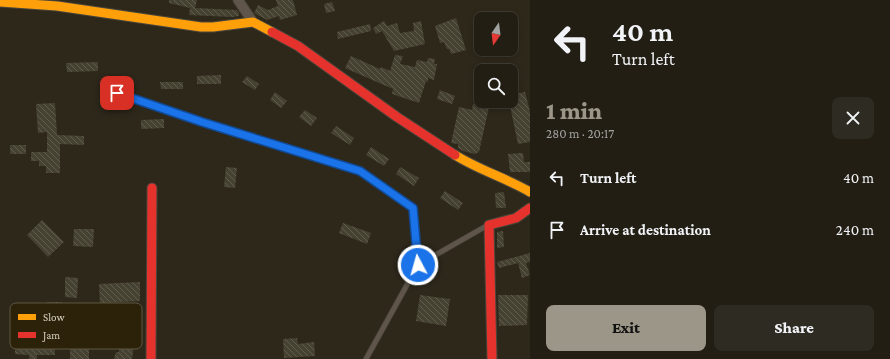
<!DOCTYPE html>
<html lang="en">
<head>
<meta charset="utf-8">
<style>
	body { margin:0; font-family:"Crimson Pro",serif; background:#2e2b22; color:#f1f3f6; height:100vh; display:flex; flex-direction:column; font-size:15px; white-space:nowrap }
	* { box-sizing:border-box; margin:0 }
	p { font-size:13px; color:#a2a2a0 }
	.icon { flex:none; width:22px; height:22px; fill:none; stroke:currentColor; stroke-width:2; stroke-linecap:round; stroke-linejoin:round }
	.map { position:relative; flex:1; overflow:hidden }
	.details { display:flex; flex-direction:column; background:#221e14; width:360px }
	.details>* { flex:none }
	.guide { background:#221e14; color:#f1f3f6; overflow:hidden }
	.needle { width:26px; rotate:194deg }
	.buttons { position:absolute; left:474px; top:12px; display:grid; gap:8px }
	.buttons a { display:grid; place-items:center; width:44px; height:44px; border-radius:8px; background:#221e14; box-shadow:0 2px 6px #0003,0 0 0 1px #3f3c34; font-size:20px }
	.pin { position:absolute; display:grid; place-items:center; width:34px; height:34px; color:#fff; margin:-17px; border-radius:8px; box-shadow:0 2px 6px #0006 }
	.me { position:absolute; width:44px; margin:-22px; rotate:354deg; stroke-linejoin:round; filter:drop-shadow(0 0 3px #0008) }
	.turn { display:flex; align-items:center; gap:14px; height:84px; padding:0 16px; font-size:18px }
	.turn .icon { width:52px; height:52px; stroke-width:2.5 }
	.turn b { display:block; font-size:28px; line-height:34px }
	.round { display:grid; place-items:center; flex:none; width:42px; height:42px; border-radius:8px; background:#2e2b22 }
	.overview { display:flex; align-items:center; justify-content:space-between; height:68px; padding:0 16px }
	h1 { font-size:24px; font-weight:800; line-height:30px; color:#9c9688 }
	.button { display:flex; gap:8px; margin-top:auto; padding:8px 16px }
	.button a { flex:1; height:46px; border-radius:8px; background:#9c9688; color:#111; font-size:16px; font-weight:800; line-height:46px; text-align:center }
	.button a+a { background:#2e2b22; color:#f1f3f6 }
	ul { padding:0; list-style:none }
	li { display:flex; align-items:center; gap:12px; height:52px; padding:0 16px }
	li div { flex:1 }
	li b { display:block; font-size:15px }
	li em { font-style:normal }
	main { display:flex; flex:1; min-height:0 }
	.map>svg:first-child { display:block }
	.building { fill:url(#building-back-hatch) }
	.lines { fill:none; stroke-linecap:round; stroke-linejoin:round }
	.lane-casing { stroke:#4b463b; stroke-width:6 }
	.street-casing { stroke:#4b463b; stroke-width:11 }
	.slow-casing { stroke:#4b463b; stroke-width:11 }
	.jam-casing { stroke:#4b463b; stroke-width:11 }
	.lane { stroke:#60554a; stroke-width:4.5 }
	.street { stroke:#60554a; stroke-width:9 }
	.slow { stroke:#ff9f0a; stroke-width:9 }
	.jam { stroke:#e5322d; stroke-width:9 }
	.route-casing { stroke:#114b97; stroke-width:10 }
	.route { stroke:#1a73e8; stroke-width:7 }
	.key { fill:#2c2209; stroke:#5f5740; stroke-width:1 }
	.key-label { font-size:11px; fill:#d7d1c2 }
</style>
</head>
<body>
<main>
<div class="map">
<svg width="530" height="359" viewBox="0 0 530 359">
	<defs>
		<pattern id="building-back-hatch" width="6" height="6" patternUnits="userSpaceOnUse"><rect width="6" height="6" fill="#464232"/><path d="M-1 5l2 2M0 0l6 6M5-1l2 2" fill="none" stroke="#605c4e"/></pattern>
	</defs>
	<rect width="100%" height="100%" fill="#2e281b"/>
	<g class="building">
		<polygon points="169,0 197,0 195,8 237,10 239,13 239,16 232,17 189,15 190,8 169,3"/>
		<polygon points="276,0 293,0 297,15 280,20 279,16 267,20 254,13 258,5 268,10 278,6"/>
		<polygon points="332,2 335,11 326,13 324,4"/>
		<polygon points="456,18 466,50 451,54 449,49 447,49 444,42 440,43 435,26"/>
		<polygon points="384,21 387,26 397,23 400,33 414,31 413,23 421,21 425,44 394,51 382,31 376,34 373,28"/>
		<polygon points="370,24 371,31 338,39 337,32"/>
		<polygon points="395,55 403,56 400,64 415,67 417,60 427,62 428,58 435,59 434,64 437,64 434,80 428,78 428,82 426,81 419,103 392,94 393,89 345,68 351,56 380,69 381,67 390,71"/>
		<polygon points="98,62 98,71 67,72 66,63"/>
		<polygon points="221,75 221,84 197,84 197,76"/>
		<polygon points="247,76 259,84 255,90 242,82"/>
		<polygon points="160,82 183,82 183,89 161,89"/>
		<polygon points="440,90 455,96 452,104 437,99"/>
		<polygon points="275,92 287,101 281,108 270,100"/>
		<polygon points="525,92 530,112 530,142 518,144 509,101 511,101 511,95"/>
		<polygon points="55,103 57,135 84,136 84,145 60,144 60,173 46,173 46,166 39,166 39,161 31,161 31,152 47,152 47,132 38,133 36,104"/>
		<polygon points="473,104 489,107 479,152 475,154 463,151 458,148 458,144 451,143 459,107 472,110"/>
		<polygon points="305,110 317,118 311,126 299,117"/>
		<polygon points="164,119 164,128 141,129 141,120"/>
		<polygon points="336,126 354,138 350,145 331,133"/>
		<rect x="10" y="145" width="16" height="9"/>
		<polygon points="371,147 389,159 384,166 366,155"/>
		<polygon points="523,153 524,162 530,162 530,172 510,172 508,154"/>
		<polygon points="226,167 237,168 235,188 224,187"/>
		<polygon points="400,167 419,178 414,186 396,174"/>
		<polygon points="445,191 463,203 458,210 440,198"/>
		<polygon points="504,192 506,208 496,208 495,193"/>
		<polygon points="42,220 64,242 48,257 27,235"/>
		<polygon points="343,223 371,233 367,244 339,233"/>
		<polygon points="74,229 94,229 93,247 73,246"/>
		<polygon points="503,231 504,247 497,248 497,232"/>
		<polygon points="530,253 530,262 526,263 530,275 522,278 518,263 499,268 497,262"/>
		<polygon points="65,277 78,278 77,298 65,297"/>
		<polygon points="140,282 140,301 100,303 99,284"/>
		<polygon points="420,295 450,299 446,326 416,321"/>
		<polygon points="498,295 528,295 527,325 499,326"/>
		<rect x="47" y="302" width="15" height="19"/>
		<polygon points="140,331 141,339 135,339 132,359 114,359 116,352 119,352 118,332"/>
		<polygon points="297,338 298,344 314,342 315,356 284,358 283,339"/>
		<polygon points="24,339 55,340 55,355 37,355 37,359 29,359 29,355 15,354 15,345 24,345"/>
		<rect x="70" y="348" width="19" height="11"/>
	</g>
	<g class="lines">
		<g class="lane-casing">
			<g id="lane">
				<polyline points="117,93 202,122 360,171 413,208 418,265"/>
				<polyline points="366,359 418,265 488,225"/>
			</g>
		</g>
		<g class="street-casing">
			<polyline id="street" points="238,0 253,22"/>
		</g>
		<g class="slow-casing">
			<g id="slow">
				<polyline points="0,2 57,6 201,27 213,27 253,22 272,32"/>
				<path d="M455,155C479,170 506,178 530,192"/>
			</g>
		</g>
		<g class="jam-casing">
			<g id="jam">
				<polyline points="272,32 298,46 397,117 455,155"/>
				<polyline points="151,359 152,188"/>
				<polyline points="492,359 489,225 516,218 530,208"/>
			</g>
		</g>
		<use href="#lane" class="lane"/>
		<use href="#street" class="street"/>
		<use href="#slow" class="slow"/>
		<use href="#jam" class="jam"/>
	</g>
	<g class="lines">
		<g class="route-casing">
			<polyline id="route" points="117,93 202,122 360,171 413,208 418,265"/>
		</g>
		<use href="#route" class="route"/>
	</g>
	<rect x="10" y="303" width="132" height="46" rx="6" class="key"/>
	<rect x="18" y="314" width="18" height="6" fill="#ff9f0a"/>
	<rect x="18" y="332" width="18" height="6" fill="#e5322d"/>
	<g class="key-label">
		<text x="43" y="321">Slow</text>
		<text x="43" y="339">Jam</text>
	</g>
</svg>
<div class="buttons">
<a><svg class="needle" viewBox="-14 -14 28 28"><path d="M0-13l5 13h-10z" fill="#e53935"/><path d="M0 13l5-13h-10z" fill="#a2a2a0"/></svg></a>
<a><svg class="icon" aria-label="search" viewBox="0 0 24 24"><circle cx="10" cy="10" r="6"/><path d="M15 15l6 6"/></svg></a>
</div>
<div class="pin" style="left:117px;top:93px;background:#d93025"><svg class="icon" aria-label="arrive" viewBox="0 0 24 24"><path d="M6 21V4h12l-3 4 3 4H6"/></svg></div>
<svg class="me" style="left:418px;top:265px" viewBox="-20 -20 40 40"><circle r="17" fill="#1a73e8" stroke="#fff" stroke-width="3"/><path d="M0-11L8 9 0 5-8 9z" fill="#fff"/></svg>
</div>
<section class="details">
<div class="guide">
<div class="turn"><svg class="icon" aria-label="left" viewBox="0 0 24 24"><path d="M17 20v-9H6M10 6l-5 5 5 5"/></svg><div><b>40 m</b>Turn left</div></div>
</div>
<div class="overview"><div><h1>1 min</h1><p>280 m · 20:17</p></div><a class="round"><svg class="icon" aria-label="close" viewBox="0 0 24 24"><path d="M6 6l12 12M18 6L6 18"/></svg></a></div>
<ul>
<li><svg class="icon" aria-label="left" viewBox="0 0 24 24"><path d="M17 20v-9H6M10 6l-5 5 5 5"/></svg><div><b>Turn left</b></div><em>40 m</em></li>
<li><svg class="icon" aria-label="arrive" viewBox="0 0 24 24"><path d="M6 21V4h12l-3 4 3 4H6"/></svg><div><b>Arrive at destination</b></div><em>240 m</em></li>
</ul>
<div class="button"><a>Exit</a><a>Share</a></div>
</section>
</main>
</body>
</html>
